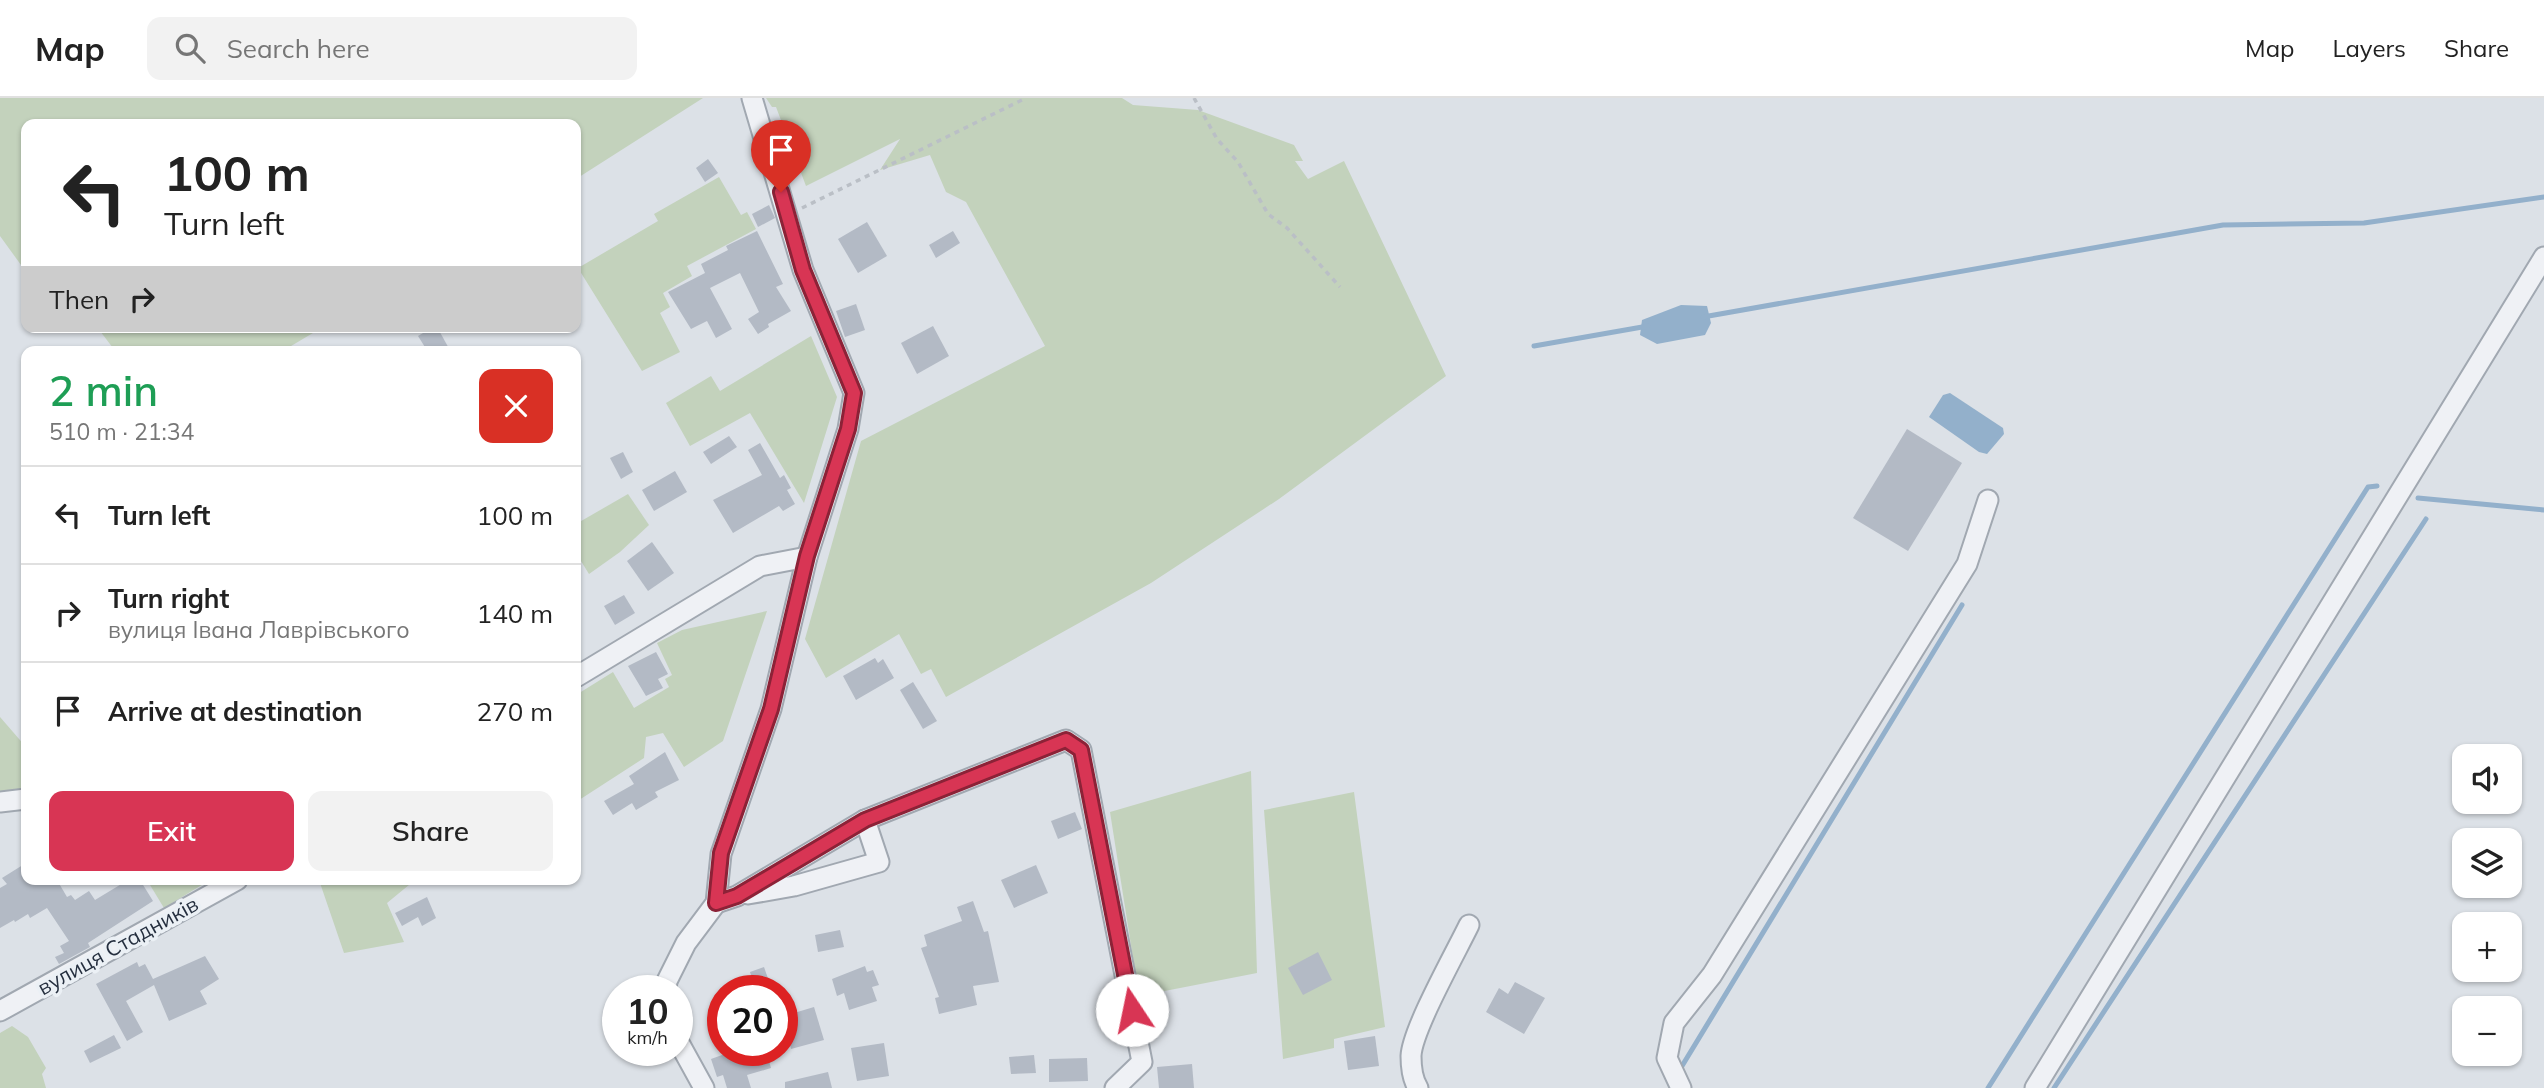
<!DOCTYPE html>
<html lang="en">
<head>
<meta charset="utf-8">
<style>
	body { margin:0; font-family:Mulish,sans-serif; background:#f2f2f2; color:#222; height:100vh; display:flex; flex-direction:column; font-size:26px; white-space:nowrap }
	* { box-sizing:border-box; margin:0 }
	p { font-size:23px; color:#767676 }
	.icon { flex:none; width:38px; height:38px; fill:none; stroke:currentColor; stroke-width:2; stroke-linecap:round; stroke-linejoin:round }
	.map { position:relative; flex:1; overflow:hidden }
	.panel { position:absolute; left:21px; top:248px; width:560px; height:539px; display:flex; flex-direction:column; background:#fff; border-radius:14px; box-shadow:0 2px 5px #0004 }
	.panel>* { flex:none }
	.guide { position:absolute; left:21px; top:21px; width:560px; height:214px; border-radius:14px; box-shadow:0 2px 5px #0004; background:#fff; color:#222; overflow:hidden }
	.fabs { position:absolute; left:2452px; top:646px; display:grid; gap:14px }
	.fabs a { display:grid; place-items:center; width:70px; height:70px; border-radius:14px; background:#fff; box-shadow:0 2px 5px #0004; font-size:35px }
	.speed { position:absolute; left:602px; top:877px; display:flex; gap:14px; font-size:35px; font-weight:700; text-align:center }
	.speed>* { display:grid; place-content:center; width:91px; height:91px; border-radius:50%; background:#fff; box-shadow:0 2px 5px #0004; line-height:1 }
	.speed small { font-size:18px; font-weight:400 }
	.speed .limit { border:10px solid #d22; background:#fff; color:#111 }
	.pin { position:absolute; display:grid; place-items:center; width:60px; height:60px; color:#fff; margin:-72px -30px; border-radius:50% 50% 50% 0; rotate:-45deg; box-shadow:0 0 7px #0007 }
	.pin .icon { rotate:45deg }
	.me { position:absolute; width:77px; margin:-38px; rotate:349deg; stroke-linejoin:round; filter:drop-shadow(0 0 5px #0008) }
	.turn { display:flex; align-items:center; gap:24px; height:147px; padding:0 28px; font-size:32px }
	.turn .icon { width:91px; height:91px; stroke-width:2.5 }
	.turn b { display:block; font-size:49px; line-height:60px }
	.then { display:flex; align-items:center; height:66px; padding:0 28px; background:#0003; gap:14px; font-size:26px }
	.round { display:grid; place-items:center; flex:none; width:74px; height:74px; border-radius:14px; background:#f2f2f2 }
	.head { display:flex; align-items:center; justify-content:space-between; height:119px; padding:0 28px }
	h1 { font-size:42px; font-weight:600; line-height:52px; color:#1e9e55 }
	.cta { display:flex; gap:14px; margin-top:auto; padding:14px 28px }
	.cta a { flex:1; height:80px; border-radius:14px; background:#d83554; color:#fff; font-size:28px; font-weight:600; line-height:80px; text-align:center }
	.cta a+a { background:#f2f2f2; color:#222 }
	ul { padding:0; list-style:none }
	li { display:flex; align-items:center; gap:21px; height:98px; padding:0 28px; border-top:2px solid #e0e0e0 }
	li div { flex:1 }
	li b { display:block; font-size:26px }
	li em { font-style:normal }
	header { display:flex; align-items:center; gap:42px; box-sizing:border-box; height:98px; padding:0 35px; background:#fff; border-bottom:2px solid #e0e0e0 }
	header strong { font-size:33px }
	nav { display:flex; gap:38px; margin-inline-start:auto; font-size:24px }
	.search { width:490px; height:63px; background:#f2f2f2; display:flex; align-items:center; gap:18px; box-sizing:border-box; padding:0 24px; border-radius:14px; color:#767676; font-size:26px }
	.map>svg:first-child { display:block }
	.green { fill:#c3d2bc }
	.water { fill:#93b0cb }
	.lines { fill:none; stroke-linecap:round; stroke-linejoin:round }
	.stream { stroke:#93b0cb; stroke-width:5 }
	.building { fill:#b3bac5 }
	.minor-casing { stroke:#a1a8b1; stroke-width:23 }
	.path { stroke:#babfc6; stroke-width:3.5; stroke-dasharray:5 5; stroke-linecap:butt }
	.minor { stroke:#eff1f5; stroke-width:19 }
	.route-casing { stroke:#8c2237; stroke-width:18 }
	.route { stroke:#d83554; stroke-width:12 }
	.labels { text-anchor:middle; stroke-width:7; stroke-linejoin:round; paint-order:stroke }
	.street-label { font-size:21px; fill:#252f3f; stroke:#ebf0f5 }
</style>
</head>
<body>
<header>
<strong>Map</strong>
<div class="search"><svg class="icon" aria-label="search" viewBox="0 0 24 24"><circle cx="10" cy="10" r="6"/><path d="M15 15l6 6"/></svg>Search here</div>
<nav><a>Map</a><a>Layers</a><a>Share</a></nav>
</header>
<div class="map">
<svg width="2544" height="990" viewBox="0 0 2544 990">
	<rect width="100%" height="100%" fill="#dce1e7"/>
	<g class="green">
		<polygon points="0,0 703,0 576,81 576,26 26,26 26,170 21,167 0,138"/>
		<polygon points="766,0 1122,0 1133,7 1198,12 1294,47 1303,63 1295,63 1308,81 1344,63 1446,278 1279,401 1151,485 946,599 931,571 921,576 899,536 826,580 805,541 861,343 1045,248 966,104 946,94 930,57 880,72 900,41 806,88 776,9 772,9"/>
		<polygon points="719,79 741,117 747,114 756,131 687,168 692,178 663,195 670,209 660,215 680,254 642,273 578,170 658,123 654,116"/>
		<polygon points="97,229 323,229 281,254 116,254"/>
		<polygon points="811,238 837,299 804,405 750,315 690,348 666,305 711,278 720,293"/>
		<polygon points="628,396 649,427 620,454 589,476 576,455 576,426"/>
		<polygon points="767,513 723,643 684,669 663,635 646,639 644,660 576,704 576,597 613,574 634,610 669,589 665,581 672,577 657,545 682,532"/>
		<polygon points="0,619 26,649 26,692 0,697"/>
		<polygon points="1251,673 1257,875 1139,898 1110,714"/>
		<polygon points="1354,694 1385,929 1334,941 1334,950 1283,961 1264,712"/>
		<polygon points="147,782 210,782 164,810"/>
		<polygon points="319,782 415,782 387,805 404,844 344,855"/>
		<polygon points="12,928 28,939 46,970 42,976 46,990 0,990 0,935"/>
	</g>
	<g class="water">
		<polygon points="1681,207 1707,208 1711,225 1705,237 1657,246 1640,237 1642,222"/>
		<polygon points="1950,295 2003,330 2004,336 1987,356 1979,354 1929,319 1943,297"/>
	</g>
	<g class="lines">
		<g class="stream">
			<polyline points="1703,219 2223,127 2364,125 2544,99"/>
			<polyline points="1534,248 1648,228"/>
			<polyline points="2418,400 2544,412"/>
			<polyline points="1682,968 1962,507"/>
			<polyline points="1988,990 2368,389 2377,388"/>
			<polyline points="2054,990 2426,421"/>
		</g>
	</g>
	<g class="building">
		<polygon points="708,61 718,75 705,84 696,70"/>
		<polygon points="769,107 775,120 758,129 752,116"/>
		<polygon points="867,124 887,158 858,175 838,141"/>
		<polygon points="757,133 783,186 776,189 791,213 768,226 769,229 758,236 748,221 759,214 740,175 710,190 732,231 716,240 707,223 691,231 668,194 705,175 701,166 728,152 726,148"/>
		<polygon points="953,133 960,145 936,160 929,147"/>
		<polygon points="856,206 865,232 845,239 836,213"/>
		<polygon points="933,228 949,258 917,276 901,245"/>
		<polygon points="433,229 437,229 451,254 428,254 418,238"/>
		<polygon points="1907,331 1962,365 1908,453 1853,420"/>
		<polygon points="729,338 737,349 711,366 703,354"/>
		<polygon points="760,345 780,380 784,377 791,390 787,392 795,406 783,413 779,408 733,435 713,402 762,377 748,352"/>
		<polygon points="623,354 633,374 621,381 610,360"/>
		<polygon points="675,373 687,394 654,413 642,392"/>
		<polygon points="652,444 674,475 648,493 627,463"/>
		<polygon points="624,497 635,515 615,527 604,508"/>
		<polygon points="656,554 668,576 658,581 663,590 646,598 628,568"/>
		<polygon points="875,560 878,565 883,561 894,580 856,602 843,578"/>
		<polygon points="913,584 937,623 923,631 900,592"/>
		<polygon points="665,654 679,682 655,694 658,699 636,712 632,705 613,717 604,703 634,686 629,678"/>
		<polygon points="1075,714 1082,731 1058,741 1051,723"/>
		<polygon points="26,765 26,782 57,782 67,799 71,797 75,802 89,793 95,802 128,782 140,782 153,803 88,845 90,849 59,866 55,859 64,855 60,848 69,843 47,810 30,820 28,816 15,824 14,822 0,830 0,790 7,786 2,780"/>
		<polygon points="1036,767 1048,795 1014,810 1001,782"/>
		<polygon points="427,799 436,820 422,828 418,819 402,828 395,815"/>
		<polygon points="973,803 984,834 988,833 999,884 973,888 977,907 939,916 935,900 939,899 921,850 927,848 924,837 962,823 957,809"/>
		<polygon points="840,832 844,849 818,854 815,837"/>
		<polygon points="1318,854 1332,882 1303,897 1288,870"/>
		<polygon points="205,858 219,881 200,893 207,906 169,923 154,887 126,903 143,934 127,943 96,886 137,864 139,869 145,866 153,881"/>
		<polygon points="865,868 867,874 873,872 879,887 872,889 877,903 849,912 844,895 837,898 832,881"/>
		<polygon points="764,869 772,892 756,892 750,874"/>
		<polygon points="1515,884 1545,900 1524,936 1486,914 1499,890 1508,896"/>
		<polygon points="814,909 824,942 791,951 784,918"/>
		<polygon points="114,937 121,950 90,965 84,953"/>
		<polygon points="1375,938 1379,968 1348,972 1344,943"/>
		<polygon points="884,945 889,978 857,983 851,950"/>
		<polygon points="736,952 739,952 741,958 766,952 771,970 747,977 751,990 727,990 723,977 717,979 711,961"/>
		<polygon points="1034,957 1036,975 1011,976 1009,959"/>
		<polygon points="1087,960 1088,983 1049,984 1049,961"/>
		<polygon points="1192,966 1194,990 1159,990 1157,969"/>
		<polygon points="828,974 832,990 785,990 785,984"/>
	</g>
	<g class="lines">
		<g class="minor-casing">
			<g id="minor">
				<polyline points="576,579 760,468 807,459"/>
				<polyline points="0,704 26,701"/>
				<polyline points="748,796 794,788 879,764 865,722"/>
				<polyline points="716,805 737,798 865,722 1066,642 1081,652 1142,964 1115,990"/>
				<polyline points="666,892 667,883 686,845 716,805 721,756 771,611 807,459 848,331 854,295 803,172 752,0"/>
				<polyline points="0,913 237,782"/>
				<polyline points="677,941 704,990"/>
				<path d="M1418,990C1413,982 1411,968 1411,958C1412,932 1456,854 1469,827"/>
				<polyline points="1681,990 1667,960 1674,925 1712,877 1967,466 1988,402"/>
				<polyline points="2035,990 2544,159"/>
			</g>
		</g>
		<g class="path">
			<polyline points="1194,0 1217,41 1238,64 1268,116 1287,130 1340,189"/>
			<polyline points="802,110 1026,0"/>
		</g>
		<use href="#minor" class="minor"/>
	</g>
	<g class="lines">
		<g class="route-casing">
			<polyline id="route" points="781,94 803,172 854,295 848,331 807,458 771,611 721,755 716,805 737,798 865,722 1066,642 1081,652 1132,912"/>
		</g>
		<use href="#route" class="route"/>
	</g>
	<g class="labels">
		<g class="street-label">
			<text transform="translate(118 848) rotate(-29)" y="7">вулиця Стадників</text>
		</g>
	</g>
</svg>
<div class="fabs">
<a><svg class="icon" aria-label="sound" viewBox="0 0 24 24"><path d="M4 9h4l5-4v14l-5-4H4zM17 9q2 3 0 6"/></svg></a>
<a><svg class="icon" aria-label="layers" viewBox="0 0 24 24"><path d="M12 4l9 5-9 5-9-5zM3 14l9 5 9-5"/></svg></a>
<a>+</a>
<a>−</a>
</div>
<div class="speed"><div>10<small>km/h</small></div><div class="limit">20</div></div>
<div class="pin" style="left:781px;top:94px;background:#d93025"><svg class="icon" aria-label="arrive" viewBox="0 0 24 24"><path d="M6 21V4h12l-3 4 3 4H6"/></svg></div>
<svg class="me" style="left:1132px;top:912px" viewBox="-20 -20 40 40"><circle r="19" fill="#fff"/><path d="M0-13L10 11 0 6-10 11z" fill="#d83554"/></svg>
<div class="guide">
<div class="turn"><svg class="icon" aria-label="left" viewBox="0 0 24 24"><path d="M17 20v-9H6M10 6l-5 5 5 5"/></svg><div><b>100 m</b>Turn left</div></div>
<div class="then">Then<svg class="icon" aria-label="right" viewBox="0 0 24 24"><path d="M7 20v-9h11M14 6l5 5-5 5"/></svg></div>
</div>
<section class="panel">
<div class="head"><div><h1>2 min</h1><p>510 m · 21:34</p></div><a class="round" style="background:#d93025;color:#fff"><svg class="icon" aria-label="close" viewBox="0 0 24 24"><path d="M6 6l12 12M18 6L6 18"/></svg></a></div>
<ul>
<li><svg class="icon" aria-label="left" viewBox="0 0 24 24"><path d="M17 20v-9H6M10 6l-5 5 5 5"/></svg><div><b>Turn left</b></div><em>100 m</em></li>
<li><svg class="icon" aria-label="right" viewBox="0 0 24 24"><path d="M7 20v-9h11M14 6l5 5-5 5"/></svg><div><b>Turn right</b><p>вулиця Івана Лаврівського</p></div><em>140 m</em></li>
<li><svg class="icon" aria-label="arrive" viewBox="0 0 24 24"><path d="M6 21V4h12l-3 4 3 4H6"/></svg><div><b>Arrive at destination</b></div><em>270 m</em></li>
</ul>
<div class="cta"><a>Exit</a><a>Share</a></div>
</section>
</div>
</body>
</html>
